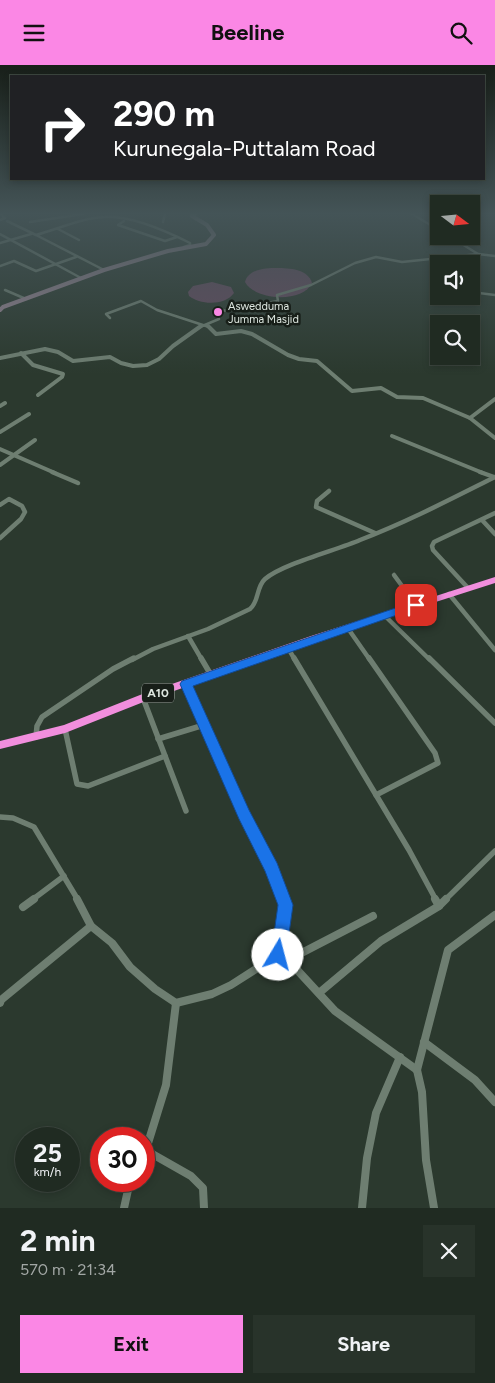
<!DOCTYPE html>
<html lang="en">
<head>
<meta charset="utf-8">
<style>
	body { margin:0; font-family:Figtree,sans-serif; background:#28332a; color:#f1f3f6; height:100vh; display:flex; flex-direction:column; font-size:19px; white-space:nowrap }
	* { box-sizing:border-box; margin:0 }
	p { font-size:16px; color:#a2a7a5 }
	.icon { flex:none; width:28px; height:28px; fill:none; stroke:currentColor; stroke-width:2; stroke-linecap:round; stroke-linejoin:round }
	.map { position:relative; height:1143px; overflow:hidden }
	.sheet { display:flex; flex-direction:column; background:#202b22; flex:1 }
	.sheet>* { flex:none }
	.hud { position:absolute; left:10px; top:10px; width:475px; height:105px; border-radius:0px; box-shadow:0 2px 8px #0003,0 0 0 1px #3d4740; background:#202124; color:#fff; overflow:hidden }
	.needle { width:32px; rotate:106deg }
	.tools { position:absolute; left:430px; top:130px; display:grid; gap:10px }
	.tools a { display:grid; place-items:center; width:50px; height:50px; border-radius:0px; background:#202b22; box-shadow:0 2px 8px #0003,0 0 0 1px #3d4740; font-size:25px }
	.speed { position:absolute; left:15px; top:1062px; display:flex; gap:10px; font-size:25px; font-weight:700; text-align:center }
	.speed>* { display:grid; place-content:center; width:65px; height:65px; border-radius:50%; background:#202b22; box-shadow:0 2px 8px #0003,0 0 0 1px #3d4740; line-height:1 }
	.speed small { font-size:12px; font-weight:400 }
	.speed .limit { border:8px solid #d22; background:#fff; color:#111 }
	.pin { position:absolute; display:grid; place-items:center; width:42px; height:42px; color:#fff; margin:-21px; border-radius:10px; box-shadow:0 2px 8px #0006 }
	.me { position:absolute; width:55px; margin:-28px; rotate:8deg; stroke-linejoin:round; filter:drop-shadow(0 0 4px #0008) }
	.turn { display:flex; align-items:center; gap:18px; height:105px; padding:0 20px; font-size:22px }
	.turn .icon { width:65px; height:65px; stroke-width:2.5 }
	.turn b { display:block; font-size:35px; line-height:42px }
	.round { display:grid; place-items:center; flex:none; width:52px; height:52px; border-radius:0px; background:#28332a }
	.head { display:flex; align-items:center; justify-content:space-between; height:85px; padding:0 20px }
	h1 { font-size:30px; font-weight:700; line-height:38px }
	.cta { display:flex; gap:10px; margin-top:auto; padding:10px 20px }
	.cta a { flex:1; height:58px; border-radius:0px; background:#fb87e5; color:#111; font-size:20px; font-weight:700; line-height:58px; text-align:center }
	.cta a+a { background:#28332a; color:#f1f3f6 }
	header { display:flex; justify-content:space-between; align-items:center; height:65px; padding:0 20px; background:#fb87e5; color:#111; font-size:22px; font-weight:700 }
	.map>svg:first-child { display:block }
	.green { fill:#654a5f }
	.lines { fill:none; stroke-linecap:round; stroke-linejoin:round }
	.street-far4 { stroke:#6e7e71; stroke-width:2.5 }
	.street-far3 { stroke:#6e7e71; stroke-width:4 }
	.street-far2 { stroke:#6e7e71; stroke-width:4.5 }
	.street-far1 { stroke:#6e7e71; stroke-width:5.5 }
	.street { stroke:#6e7e71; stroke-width:8 }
	.secondary { stroke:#958391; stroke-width:4 }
	.highway { fill:#f18edd; fill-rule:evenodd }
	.route { fill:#1a73e8; stroke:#114b97 }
	.poi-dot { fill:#fb87e5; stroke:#181f19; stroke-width:2 }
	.labels { text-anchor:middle; stroke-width:5; stroke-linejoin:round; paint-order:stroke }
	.far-poi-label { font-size:11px; fill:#dee7e0; stroke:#181f19; text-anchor:start }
	.shield { fill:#181f19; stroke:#a3aba4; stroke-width:1 }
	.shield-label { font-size:12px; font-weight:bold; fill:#dee7e0 }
</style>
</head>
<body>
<header><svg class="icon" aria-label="menu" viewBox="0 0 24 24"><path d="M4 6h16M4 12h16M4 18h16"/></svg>Beeline<svg class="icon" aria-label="search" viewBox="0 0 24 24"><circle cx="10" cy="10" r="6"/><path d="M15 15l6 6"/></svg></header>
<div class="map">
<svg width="495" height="1143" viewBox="0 0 495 1143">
	<rect width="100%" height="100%" fill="#2b392e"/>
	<g class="green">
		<path d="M277,203C289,203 308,204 312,218C303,238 255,236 245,217C248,204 266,203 277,203Z"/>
		<path d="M212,217L231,222L234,228C225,241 200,240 189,231L188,227L193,221Z"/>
	</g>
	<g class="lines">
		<g class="street-far4">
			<polyline points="412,149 439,165"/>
			<polyline points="0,155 5,153 1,149"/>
			<polyline points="7,156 36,170"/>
			<polyline points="124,156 118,160 165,176 177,172"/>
			<polyline points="30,157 83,149"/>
			<polyline points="163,157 165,149"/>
			<polyline points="58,164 79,175"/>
			<polyline points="0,169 81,213"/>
			<polyline points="449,171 478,189"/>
			<polyline points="0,178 31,169"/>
			<polyline points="0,201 14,196 36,206 76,192"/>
			<path d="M104,205L36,170C58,164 81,153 104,152C129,150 168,167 190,178V180L184,182"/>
			<polyline points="5,225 26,234"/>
			<polyline points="471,227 495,230"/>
			<polyline points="110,253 106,249 141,236 157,245 209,262"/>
			<polyline points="200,262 219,254 216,247 278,236 277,230 311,220 355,198 376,192 402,197 478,189 495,191"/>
		</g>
		<g class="street-far3">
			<polyline points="208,261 216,269 241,266 252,269 288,290 299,294 317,296 352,326 381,323 397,332 423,333 470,353"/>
			<polyline points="21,288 33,300 63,309 62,312 38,330"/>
			<polyline points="0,293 45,284 58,287 73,296 110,292 121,298 133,301 147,300 159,294 173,281 201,261"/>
			<polyline points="495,334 470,353 495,373"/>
			<polyline points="0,341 5,338"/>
			<polyline points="0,367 29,349"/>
			<polyline points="392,371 483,408"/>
			<polyline points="0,384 55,408"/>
			<polyline points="0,400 35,375"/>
		</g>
		<g class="street-far2">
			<polyline points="52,407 78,418"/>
			<polyline points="480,407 494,412"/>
			<polyline points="329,426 317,436 316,442 375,468"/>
			<polyline points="0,440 9,434 22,441 25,447 21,454 0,473"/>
			<polyline points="482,455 495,469"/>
			<polyline points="394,510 416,540"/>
			<polyline points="468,523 433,485 432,481 434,477 495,448"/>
			<polyline points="449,529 495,585"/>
			<polyline points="384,550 430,595"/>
			<polyline points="347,562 370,595"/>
			<polyline points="188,571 202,595"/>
			<polyline points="288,583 295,595"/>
			<path d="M132,595L153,584L208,564L250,544C259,537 256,522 265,514C282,499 337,485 360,475C407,457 451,434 495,412"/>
		</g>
		<g class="street-far1">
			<polyline points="201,593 211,610"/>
			<polyline points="294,593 409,785 436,835"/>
			<polyline points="369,593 435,688 438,698 376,730"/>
			<polyline points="429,593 495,658"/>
			<polyline points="186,619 284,835"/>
			<polyline points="143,633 186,746"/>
			<polyline points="65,664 77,719 88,721 165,691"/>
			<polyline points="36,672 37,661 42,652 113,604 134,593"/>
			<polyline points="158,674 204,660"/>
			<polyline points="0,752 13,753 34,762 78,835"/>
			<polyline points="32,835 64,811"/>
			<polyline points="445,835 495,786"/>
		</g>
		<g class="street">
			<polyline points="77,834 91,861 112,878 130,902 155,924 176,938 212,929 231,920 278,890 288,895 335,946 417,1005 422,1027 426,1095 434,1143"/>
			<polyline points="435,834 439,841"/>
			<polyline points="23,842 34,834"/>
			<polyline points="278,890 286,840 283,834"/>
			<polyline points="288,895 373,851"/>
			<polyline points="319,928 381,876 439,841 446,834"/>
			<polyline points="0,938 1,935 91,861"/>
			<polyline points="424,977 475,1015 495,1037"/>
			<polyline points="417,1005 448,885 495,850"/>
			<polyline points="147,1086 191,1111 203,1123 204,1143"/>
			<polyline points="144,1091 166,1020 176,938"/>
			<polyline points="124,1143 130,1116"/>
			<polyline points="362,1143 367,1093 376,1048 400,992"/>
		</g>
		<polyline class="secondary" points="0,245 3,242 104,205 168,186 206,179 214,170 207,160 192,151 195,149"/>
		<polygon class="highway" points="495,512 495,518 317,575 146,636 65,668 0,684 0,676 64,660 140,630 311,571"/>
	</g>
	<linearGradient id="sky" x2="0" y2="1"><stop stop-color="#181f19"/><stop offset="0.48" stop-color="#445457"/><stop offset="1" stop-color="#445457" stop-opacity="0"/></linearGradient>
	<rect width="495" height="309" fill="url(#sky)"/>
	<polygon class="route" points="416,536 420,537 422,540 420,542 193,621 249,745 277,798 293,840 286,890 284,896 278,898 273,896 271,890 278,840 265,806 239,754 180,619 182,616"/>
	<circle class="poi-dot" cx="218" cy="247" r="5"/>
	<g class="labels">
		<g class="far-poi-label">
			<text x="228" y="245">Aswedduma<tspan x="228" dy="13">Jumma Masjid</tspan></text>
		</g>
		<rect class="shield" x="142" y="618.5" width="32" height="19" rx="4"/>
		<g class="shield-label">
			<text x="158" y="632">A10</text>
		</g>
	</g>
</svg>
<div class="tools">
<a><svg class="needle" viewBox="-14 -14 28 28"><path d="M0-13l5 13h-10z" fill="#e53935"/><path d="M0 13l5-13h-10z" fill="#a2a7a5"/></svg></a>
<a><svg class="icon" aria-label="sound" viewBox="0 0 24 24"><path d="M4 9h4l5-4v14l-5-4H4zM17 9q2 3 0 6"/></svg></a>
<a><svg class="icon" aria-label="search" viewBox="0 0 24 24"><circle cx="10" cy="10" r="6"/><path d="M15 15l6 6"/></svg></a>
</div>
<div class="speed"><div>25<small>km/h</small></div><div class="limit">30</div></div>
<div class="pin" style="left:416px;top:540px;background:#d93025"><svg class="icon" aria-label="arrive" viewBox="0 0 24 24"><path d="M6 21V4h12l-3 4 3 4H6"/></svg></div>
<svg class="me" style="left:278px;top:890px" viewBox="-20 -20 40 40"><circle r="19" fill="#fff"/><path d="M0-13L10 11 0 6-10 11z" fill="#1a73e8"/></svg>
<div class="hud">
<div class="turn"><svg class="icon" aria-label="right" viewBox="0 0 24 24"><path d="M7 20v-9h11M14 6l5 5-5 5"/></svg><div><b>290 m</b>Kurunegala-Puttalam Road</div></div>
</div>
</div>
<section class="sheet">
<div class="head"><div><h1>2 min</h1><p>570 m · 21:34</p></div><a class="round"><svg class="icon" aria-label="close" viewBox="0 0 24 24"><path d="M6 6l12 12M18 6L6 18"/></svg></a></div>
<div class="cta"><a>Exit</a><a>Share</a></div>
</section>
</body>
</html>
